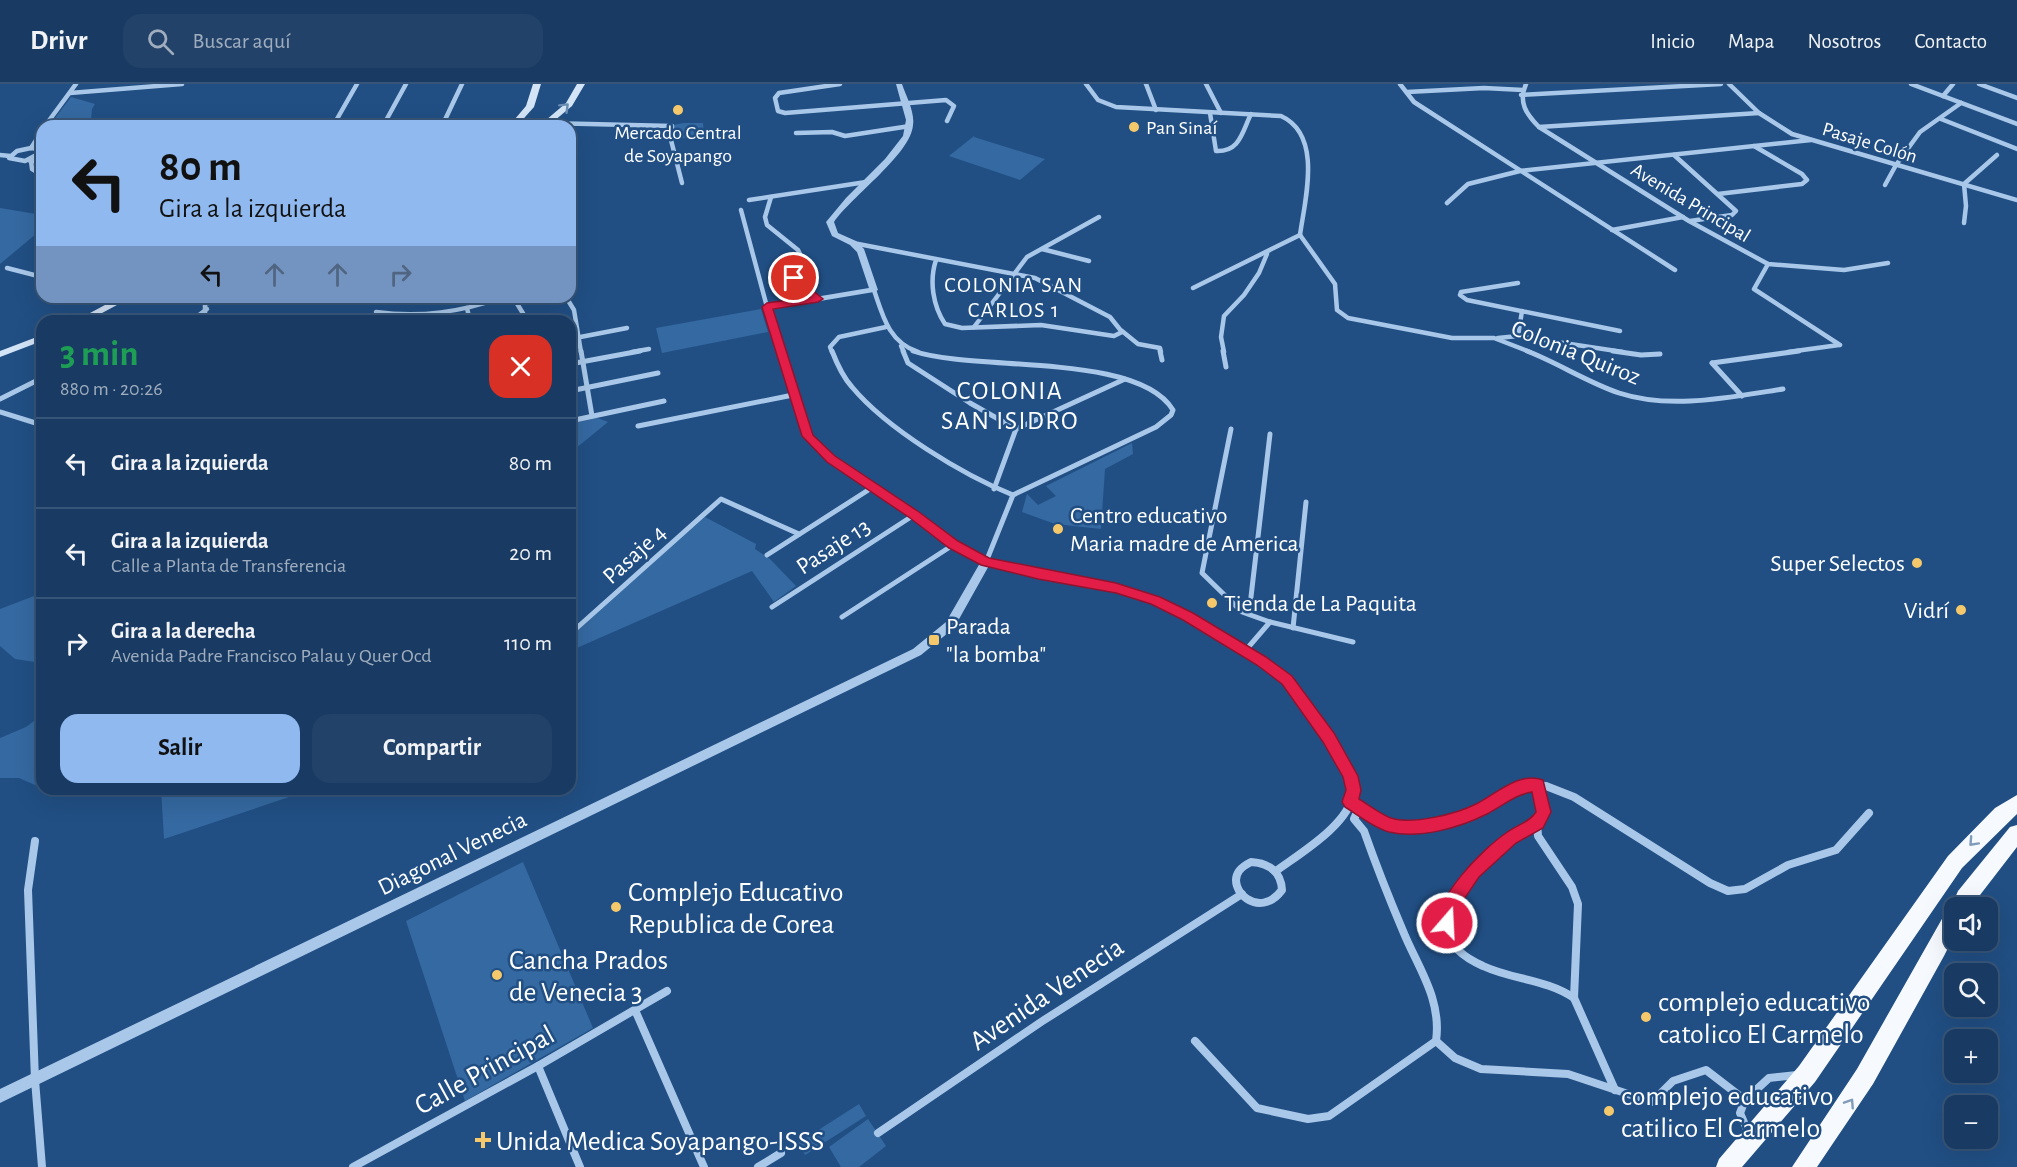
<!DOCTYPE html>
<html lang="es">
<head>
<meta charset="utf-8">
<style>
	body { margin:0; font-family:"Alegreya Sans",sans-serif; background:#224269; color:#f1f3f6; height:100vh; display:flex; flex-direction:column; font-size:22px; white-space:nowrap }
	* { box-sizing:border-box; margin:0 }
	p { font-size:20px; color:#9fadbe }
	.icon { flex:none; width:33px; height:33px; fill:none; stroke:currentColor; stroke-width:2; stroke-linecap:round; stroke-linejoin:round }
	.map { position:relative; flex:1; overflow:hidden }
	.sheet { position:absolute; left:36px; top:231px; width:540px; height:480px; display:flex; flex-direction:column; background:#193b63; border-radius:18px; box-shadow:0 6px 24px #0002,0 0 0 2px #375578 }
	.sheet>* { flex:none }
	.guide { position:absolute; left:36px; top:36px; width:540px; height:183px; border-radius:18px; box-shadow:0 6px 24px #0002,0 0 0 2px #375578; background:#90b9f0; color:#111; overflow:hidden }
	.controls { position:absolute; left:1944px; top:813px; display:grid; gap:12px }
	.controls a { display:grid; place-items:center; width:54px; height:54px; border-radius:12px; background:#193b63; box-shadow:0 6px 24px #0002,0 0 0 2px #375578; font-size:30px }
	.pin { position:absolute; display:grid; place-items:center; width:51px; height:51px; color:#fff; margin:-26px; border:3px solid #fff; border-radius:50%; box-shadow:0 2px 6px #0007 }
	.me { position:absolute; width:66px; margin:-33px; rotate:19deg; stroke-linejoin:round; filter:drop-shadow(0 0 4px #0008) }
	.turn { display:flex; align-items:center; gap:21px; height:126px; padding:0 24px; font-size:27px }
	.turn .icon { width:78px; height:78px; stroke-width:2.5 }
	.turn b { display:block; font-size:42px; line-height:51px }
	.lanes { display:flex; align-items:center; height:57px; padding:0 24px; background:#0003; justify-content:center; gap:30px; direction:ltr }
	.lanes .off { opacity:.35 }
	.round { display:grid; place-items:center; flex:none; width:63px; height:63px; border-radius:18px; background:#224269 }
	.overview { display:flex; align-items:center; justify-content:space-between; height:102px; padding:0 24px }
	h1 { font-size:36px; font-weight:700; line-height:45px; color:#1e9e55 }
	.cta { display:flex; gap:12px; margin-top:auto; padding:12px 24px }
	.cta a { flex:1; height:69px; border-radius:18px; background:#90b9f0; color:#111; font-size:24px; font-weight:700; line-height:69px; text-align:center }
	.cta a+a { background:#224269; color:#f1f3f6 }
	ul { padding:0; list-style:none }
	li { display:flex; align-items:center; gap:18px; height:90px; padding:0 24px; border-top:2px solid #375578 }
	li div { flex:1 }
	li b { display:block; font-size:22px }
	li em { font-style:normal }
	header { display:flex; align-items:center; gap:36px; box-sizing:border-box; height:84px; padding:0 30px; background:#193b63; border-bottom:2px solid #375578 }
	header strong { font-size:28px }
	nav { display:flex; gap:33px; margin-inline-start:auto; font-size:21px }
	.search { width:420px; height:54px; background:#224269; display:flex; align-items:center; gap:15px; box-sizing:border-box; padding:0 21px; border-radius:18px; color:#9fadbe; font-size:22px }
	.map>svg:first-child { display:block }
	.green { fill:#3569a1 }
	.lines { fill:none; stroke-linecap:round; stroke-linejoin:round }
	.minor-far2 { stroke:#a9c8e9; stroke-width:4.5 }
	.minor-far1 { stroke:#a9c8e9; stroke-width:5 }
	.minor { stroke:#a9c8e9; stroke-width:8 }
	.tertiary { fill:#a9c8e9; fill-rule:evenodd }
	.secondary { fill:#d4e4f7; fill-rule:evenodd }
	.trunk { fill:#f6fafe; fill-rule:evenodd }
	.oneway { stroke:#698bb2 }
	.oneway2 { stroke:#819cbb }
	.route { fill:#e11d48; stroke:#92132f; stroke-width:1.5 }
	.poi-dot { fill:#f5c96b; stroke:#214f84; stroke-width:2 }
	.labels { text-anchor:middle; stroke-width:5; stroke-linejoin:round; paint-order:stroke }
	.far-poi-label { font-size:20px; fill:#fff; stroke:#214f84; text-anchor:start }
	.far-street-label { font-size:20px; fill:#fff; stroke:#214f84 }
	.far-neighbourhood-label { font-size:22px; letter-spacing:1.5px; fill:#fff; stroke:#214f84 }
	.street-label { font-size:24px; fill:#fff; stroke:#214f84 }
	.poi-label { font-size:24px; fill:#fff; stroke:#214f84; text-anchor:start }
	.neighbourhood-label { font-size:26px; letter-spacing:1.5px; fill:#fff; stroke:#214f84 }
	.near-poi-label { font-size:28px; fill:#fff; stroke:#214f84; text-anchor:start }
	.near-street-label { font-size:28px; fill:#fff; stroke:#214f84 }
</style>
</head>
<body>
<header>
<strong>Drivr</strong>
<div class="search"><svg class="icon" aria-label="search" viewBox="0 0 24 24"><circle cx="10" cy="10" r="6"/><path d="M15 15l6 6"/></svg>Buscar aquí</div>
<nav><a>Inicio</a><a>Mapa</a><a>Nosotros</a><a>Contacto</a></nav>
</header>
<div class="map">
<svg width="2017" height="1083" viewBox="0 0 2017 1083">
	<rect width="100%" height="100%" fill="#214f84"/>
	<g class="green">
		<polygon points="71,13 95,20 92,25 91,36 106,37 108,42 49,42"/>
		<polygon points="684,39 703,39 704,51 671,56 673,41"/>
		<polygon points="974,52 974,53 1045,75 1020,96 949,72"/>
		<polygon points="0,124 42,131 42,145 0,180"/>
		<polygon points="761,225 768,248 662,269 656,244"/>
		<polygon points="592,332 608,338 570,369 570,337"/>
		<polygon points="1132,359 1133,370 1105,385 1101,445 1055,440 1022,428 1027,410 1038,421 1056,412 1046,402"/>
		<polygon points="705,433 756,460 755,465 770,475 796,502 774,518 752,487 570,567 570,549"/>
		<polygon points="42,509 42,579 15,575 0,562 0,525"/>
		<polygon points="42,631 42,704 19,694 0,694 0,654 26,643"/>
		<polygon points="161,705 313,705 164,755"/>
		<polygon points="523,778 593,944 465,1017 406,837"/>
		<polygon points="859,1020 866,1032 805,1071 798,1059"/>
		<polygon points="868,1035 886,1062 859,1083 841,1083 829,1063"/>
	</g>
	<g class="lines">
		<g class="minor-far2">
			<polyline points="840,0 779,9 775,14 778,27 785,29 946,16 954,22 947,37"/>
			<path d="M1086,0L1098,16L1116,23L1281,32C1323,51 1305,115 1300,151"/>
			<polyline points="1146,0 1156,26"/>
			<polyline points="1206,0 1221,29"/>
			<polyline points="1400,0 1414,18 1675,186"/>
			<path d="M1526,0C1518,18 1526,30 1539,43L1689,137L1768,180L1844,186L1888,179"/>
			<polyline points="1729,0 1759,29 1792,50 2017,116"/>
			<polyline points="1911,0 2017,40"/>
			<polyline points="1979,0 2017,14"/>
			<polyline points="1407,8 1484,4 1523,6"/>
			<polyline points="70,9 182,0"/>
			<polyline points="1521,11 1721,0"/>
			<polyline points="1943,12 1953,0"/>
			<path d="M1210,29L1216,67C1240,68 1242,48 1251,30"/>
			<polyline points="1941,35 2017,65"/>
			<polyline points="547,39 672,42 671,56 682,99"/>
			<polyline points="45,42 76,0"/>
			<polyline points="333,42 357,0"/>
			<polyline points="383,42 406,0"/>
			<polyline points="442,42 462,0"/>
			<polyline points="1539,43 1759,29"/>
			<polyline points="796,49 832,48 845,52 910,42"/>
			<polygon points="31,64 38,65 40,69 25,77 9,74 17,67"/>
			<polyline points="31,64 42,47"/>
			<polyline points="0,71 10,72"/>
			<polyline points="1674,71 1736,127 1732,131 1690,137"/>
			<polyline points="28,76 42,79"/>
			<polyline points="31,77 32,85 42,91"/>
			<polyline points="1885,101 1896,81 1920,48 1961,19"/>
			<polyline points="1718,110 1802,100 1807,96 1802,90 1754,62"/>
			<polyline points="771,113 765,133 767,141 798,166 800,170 790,187 798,201 818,215"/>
			<polyline points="749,116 866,98"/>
			<polyline points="1447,119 1468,100 1520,87 1811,56"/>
			<polyline points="741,126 767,223"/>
			<polyline points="1964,139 1966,122 1964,100 1997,71"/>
			<polyline points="1612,146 1683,133"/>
			<polyline points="1300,151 1335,200 1337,226 1348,234 1452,254 1494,254 1530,268"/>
			<path d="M853,159L1035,194L1110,233L1122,248L1114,252L1041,241L962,244L945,240C933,222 929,197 936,176"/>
			<polyline points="1042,165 1089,177"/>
			<polyline points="1768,180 1754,205 1840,261"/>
			<polyline points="7,184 42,193"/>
			<polyline points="1518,199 1461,208 1460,211 1467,216 1620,247"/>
			<polyline points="1193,204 1300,151"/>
			<path d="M874,206C883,233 889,258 918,268"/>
			<polyline points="205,213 205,237"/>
			<polyline points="513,213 527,236"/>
			<polyline points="566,213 574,226 581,268"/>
			<polyline points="207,219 281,213"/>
			<polyline points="467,224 470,237"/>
			<path d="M376,228C421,234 461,228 504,213"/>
			<polyline points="191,237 207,225"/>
			<polyline points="386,237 394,231"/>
			<polyline points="974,243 1027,173 1099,133"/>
			<polyline points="1122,247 1138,260 1160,264 1161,268"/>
			<polyline points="1518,252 1522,227"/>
			<polyline points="1498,254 1518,252 1623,268"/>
			<polyline points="570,255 627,244"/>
			<polyline points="901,262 904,268"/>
			<polyline points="632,268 649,265"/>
			<polyline points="832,268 830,263 839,253 886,243"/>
			<polyline points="1224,268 1221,253 1224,232 1244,211 1259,189 1267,170"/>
			<polyline points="1788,268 1839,261"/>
		</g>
		<g class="minor-far1">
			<polyline points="581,267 592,332"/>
			<path d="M832,267C837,280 843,293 852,303C887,345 963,391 1013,411L1156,343L1171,331L1173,326C1138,268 975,288 913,267"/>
			<polyline points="903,267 908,279 970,319 1016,345"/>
			<polyline points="1160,267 1162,276"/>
			<polyline points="1223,267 1226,283"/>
			<path d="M1527,267C1558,279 1587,298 1619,309C1671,326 1730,313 1783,305"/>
			<polyline points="1613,267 1641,271 1660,270"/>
			<polyline points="1712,279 1799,267"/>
			<polyline points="1712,279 1742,312"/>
			<polyline points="570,280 640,267"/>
			<polyline points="570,307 658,289"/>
			<polyline points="0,315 42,294"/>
			<polyline points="0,328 42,341"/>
			<polyline points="570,337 664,317"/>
			<polyline points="638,342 793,311"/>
			<polyline points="1231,345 1202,489 1242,528 1270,538 1353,558"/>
			<polyline points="994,405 1016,345 1125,295"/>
			<path d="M1013,411L986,478C1034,489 1083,494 1130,508C1167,519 1200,540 1233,560C1262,578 1287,593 1307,620"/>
			<polyline points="767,471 873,403"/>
			<polyline points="772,523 914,431"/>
			<polyline points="1249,530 1270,350"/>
			<polyline points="842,533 953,461"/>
			<polyline points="1293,544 1306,418"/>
			<polyline points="570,550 721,415 799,450"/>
			<polyline points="1245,567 1270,538"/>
		</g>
		<g class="minor">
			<polyline points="1538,701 1544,728 1537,739 1538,752 1572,803 1578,820 1574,914 1615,1006"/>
			<polyline points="1350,718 1385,739 1401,743 1425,742 1471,730 1517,704 1532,701 1546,702 1574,713 1710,799 1728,807 1745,805 1788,781 1836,766 1869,729"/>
			<path d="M1537,739C1494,765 1393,843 1483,882C1513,896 1546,895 1574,914"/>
			<polyline points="35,757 28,806 35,996 42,1083"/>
			<path d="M1251,778C1269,779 1281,788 1282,806C1259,837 1226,805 1239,787C1242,783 1247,780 1251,778Z"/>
			<path d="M1276,787C1299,770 1350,740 1353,709C1355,686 1320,638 1306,619"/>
			<polyline points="635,926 704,1083"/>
			<path d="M1195,957L1257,1024L1308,1035L1329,1032L1436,957C1442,915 1418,884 1403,847C1389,814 1376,781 1364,747L1354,735L1359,724"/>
			<polyline points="1436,957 1455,974 1481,985 1568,990 1652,1018 1673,997 1706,986 1745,1016"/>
			<polyline points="538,982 580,1083"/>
			<polyline points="878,1049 1041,938 1242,810"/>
			<polyline points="1749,1050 1740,1029 1745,1016 1769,994 1797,991"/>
			<polyline points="353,1083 538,982 667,907"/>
			<polyline points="758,1083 781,1069"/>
		</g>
		<path class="tertiary" d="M896,0H902C906,12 915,28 913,41C911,70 852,112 834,138L838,149L856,157L864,165L878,206L874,208L772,225L811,351L834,373L917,429L956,458L990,475L991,478L954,544L921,571L0,1019V1005L913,565L946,538L980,479L950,464L911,433L828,377L804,354L763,223L767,221L869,204L857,168L850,161L832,152L826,138L846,114L885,75L903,52L906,36Z"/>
		<g class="secondary">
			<polygon points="533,0 541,0 534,23 517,42 509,42 526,22"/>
			<polygon points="577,0 585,0 572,22 548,42 539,42 566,19"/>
			<polygon points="120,213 132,213 87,237 75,237"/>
			<polygon points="42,251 42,257 0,273 0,267"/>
		</g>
		<g class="trunk">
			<polygon points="2017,711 2017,730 1962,784 1815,998 1742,1083 1716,1083 1719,1075 1799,982 1948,772 1995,724"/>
			<polygon points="2017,741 2017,763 1970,824 1954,824 1954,852 1944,872 1873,1000 1817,1083 1792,1083 1857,985 1947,826 1950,825 1958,807 2010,743"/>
		</g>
	</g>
	<defs><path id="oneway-chevron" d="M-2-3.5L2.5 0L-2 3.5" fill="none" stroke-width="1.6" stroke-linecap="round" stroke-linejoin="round" transform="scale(1.5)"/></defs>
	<use class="oneway" href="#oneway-chevron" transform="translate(565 23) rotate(-45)"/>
	<g class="oneway2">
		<use href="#oneway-chevron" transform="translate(1973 758) rotate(133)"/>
		<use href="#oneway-chevron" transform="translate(1850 1019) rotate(-57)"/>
	</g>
	<path class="route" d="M794,191L823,215L818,218L773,225L813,351L835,372L919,428L958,457L989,474L1116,499L1160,513L1193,529L1266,573L1292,592L1334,649L1358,692L1361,706L1359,715C1369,721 1380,730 1391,734C1412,741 1456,730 1476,720C1496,710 1519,687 1543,696L1551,728L1543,744L1516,759L1479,793L1456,827L1453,845L1447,847L1441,845C1429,817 1484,764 1506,749C1516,741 1529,739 1536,728L1532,708C1514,711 1503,722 1487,730C1459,744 1420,755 1389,748C1374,744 1358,731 1345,723L1342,718L1346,706L1343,693L1323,658L1282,600L1257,581L1183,536L1151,520L1116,509L1038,495L981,481L949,464L910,434L827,378L802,352L762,223L767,219L809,213L794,203L788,194Z"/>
	<g class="poi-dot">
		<circle cx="678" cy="26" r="6"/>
		<circle cx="1134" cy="43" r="6"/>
		<circle cx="1058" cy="445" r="6"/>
		<circle cx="1917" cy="479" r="6"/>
		<circle cx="1212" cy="519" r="6"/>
		<circle cx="1961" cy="526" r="6"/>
		<rect x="928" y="550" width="12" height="12" rx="3"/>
		<circle cx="616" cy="823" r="6"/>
		<circle cx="497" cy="891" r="6"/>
		<circle cx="1646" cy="933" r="6"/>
		<circle cx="1609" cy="1027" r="6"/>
		<path d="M480 1047h6v6h6v6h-6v6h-6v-6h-6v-6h6z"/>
	</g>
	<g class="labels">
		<g class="far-poi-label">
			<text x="1146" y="50">Pan Sinaí</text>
			<text x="678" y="55" text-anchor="middle">Mercado Central<tspan x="678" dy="23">de Soyapango</tspan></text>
		</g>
		<g class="far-street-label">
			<text transform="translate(1870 58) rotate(17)" y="7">Pasaje Colón</text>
			<text transform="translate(1691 118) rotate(31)" y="7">Avenida Principal</text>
		</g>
		<g class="far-neighbourhood-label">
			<text x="1014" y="208">COLONIA SAN<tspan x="1014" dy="25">CARLOS 1</tspan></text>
		</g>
		<g class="street-label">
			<text transform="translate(1576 268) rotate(22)" y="8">Colonia Quiroz</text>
			<text transform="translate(833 462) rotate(-33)" y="8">Pasaje 13</text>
			<text transform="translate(634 470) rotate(-42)" y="8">Pasaje 4</text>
			<text transform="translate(452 769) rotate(-26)" y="8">Diagonal Venecia</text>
		</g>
		<g class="poi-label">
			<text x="1070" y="439">Centro educativo<tspan x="1070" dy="28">Maria madre de America</tspan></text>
			<text x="1905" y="487" text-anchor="end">Super Selectos</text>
			<text x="1224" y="527">Tienda de La Paquita</text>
			<text x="1949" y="534" text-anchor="end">Vidrí</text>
			<text x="946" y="550">Parada<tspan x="946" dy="28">"la bomba"</tspan></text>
		</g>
		<g class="neighbourhood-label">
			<text x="1010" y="315">COLONIA<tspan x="1010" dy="30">SAN ISIDRO</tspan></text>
		</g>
		<g class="near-poi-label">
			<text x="628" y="817">Complejo Educativo<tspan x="628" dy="32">Republica de Corea</tspan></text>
			<text x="509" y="885">Cancha Prados<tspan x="509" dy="32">de Venecia 3</tspan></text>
			<text x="1658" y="927">complejo educativo<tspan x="1658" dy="32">catolico El Carmelo</tspan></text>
			<text x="1621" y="1021">complejo educativo<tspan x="1621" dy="32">catilico El Carmelo</tspan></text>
			<text x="496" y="1066">Unida Medica Soyapango-ISSS</text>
		</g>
		<g class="near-street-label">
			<text transform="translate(1046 909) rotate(-34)" y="10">Avenida Venecia</text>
			<text transform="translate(484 985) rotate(-29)" y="10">Calle Principal</text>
		</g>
	</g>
</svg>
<div class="controls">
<a><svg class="icon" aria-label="sound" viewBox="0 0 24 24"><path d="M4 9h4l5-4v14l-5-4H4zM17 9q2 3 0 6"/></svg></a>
<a><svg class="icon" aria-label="search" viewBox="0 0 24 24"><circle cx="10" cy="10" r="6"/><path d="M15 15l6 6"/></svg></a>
<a>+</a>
<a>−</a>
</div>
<div class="pin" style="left:794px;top:194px;background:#d93025"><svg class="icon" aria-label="arrive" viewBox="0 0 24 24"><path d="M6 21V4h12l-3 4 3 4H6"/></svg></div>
<svg class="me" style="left:1447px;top:839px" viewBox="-20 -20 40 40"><circle r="17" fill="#e11d48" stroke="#fff" stroke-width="3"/><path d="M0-11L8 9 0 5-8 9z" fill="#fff"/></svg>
<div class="guide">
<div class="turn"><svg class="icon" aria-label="left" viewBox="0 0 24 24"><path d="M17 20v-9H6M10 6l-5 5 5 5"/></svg><div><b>80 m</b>Gira a la izquierda</div></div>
<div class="lanes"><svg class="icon" aria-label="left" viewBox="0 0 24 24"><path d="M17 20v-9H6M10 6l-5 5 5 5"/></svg><svg class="icon off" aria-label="ahead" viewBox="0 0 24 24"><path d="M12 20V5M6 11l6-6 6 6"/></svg><svg class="icon off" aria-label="ahead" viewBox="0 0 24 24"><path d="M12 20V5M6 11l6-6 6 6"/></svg><svg class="icon off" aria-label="right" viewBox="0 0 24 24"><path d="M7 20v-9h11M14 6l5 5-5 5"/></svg></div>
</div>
<section class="sheet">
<div class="overview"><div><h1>3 min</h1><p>880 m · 20:26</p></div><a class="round" style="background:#d93025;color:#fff"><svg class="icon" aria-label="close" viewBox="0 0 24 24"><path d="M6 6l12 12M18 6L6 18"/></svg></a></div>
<ul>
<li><svg class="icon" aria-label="left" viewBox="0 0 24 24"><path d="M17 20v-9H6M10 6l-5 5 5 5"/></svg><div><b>Gira a la izquierda</b></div><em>80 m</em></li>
<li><svg class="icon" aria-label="left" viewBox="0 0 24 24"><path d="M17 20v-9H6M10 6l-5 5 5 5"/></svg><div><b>Gira a la izquierda</b><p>Calle a Planta de Transferencia</p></div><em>20 m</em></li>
<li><svg class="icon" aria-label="right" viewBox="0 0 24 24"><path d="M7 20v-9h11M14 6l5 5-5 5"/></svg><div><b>Gira a la derecha</b><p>Avenida Padre Francisco Palau y Quer Ocd</p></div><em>110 m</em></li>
</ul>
<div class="cta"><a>Salir</a><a>Compartir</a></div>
</section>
</div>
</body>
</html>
